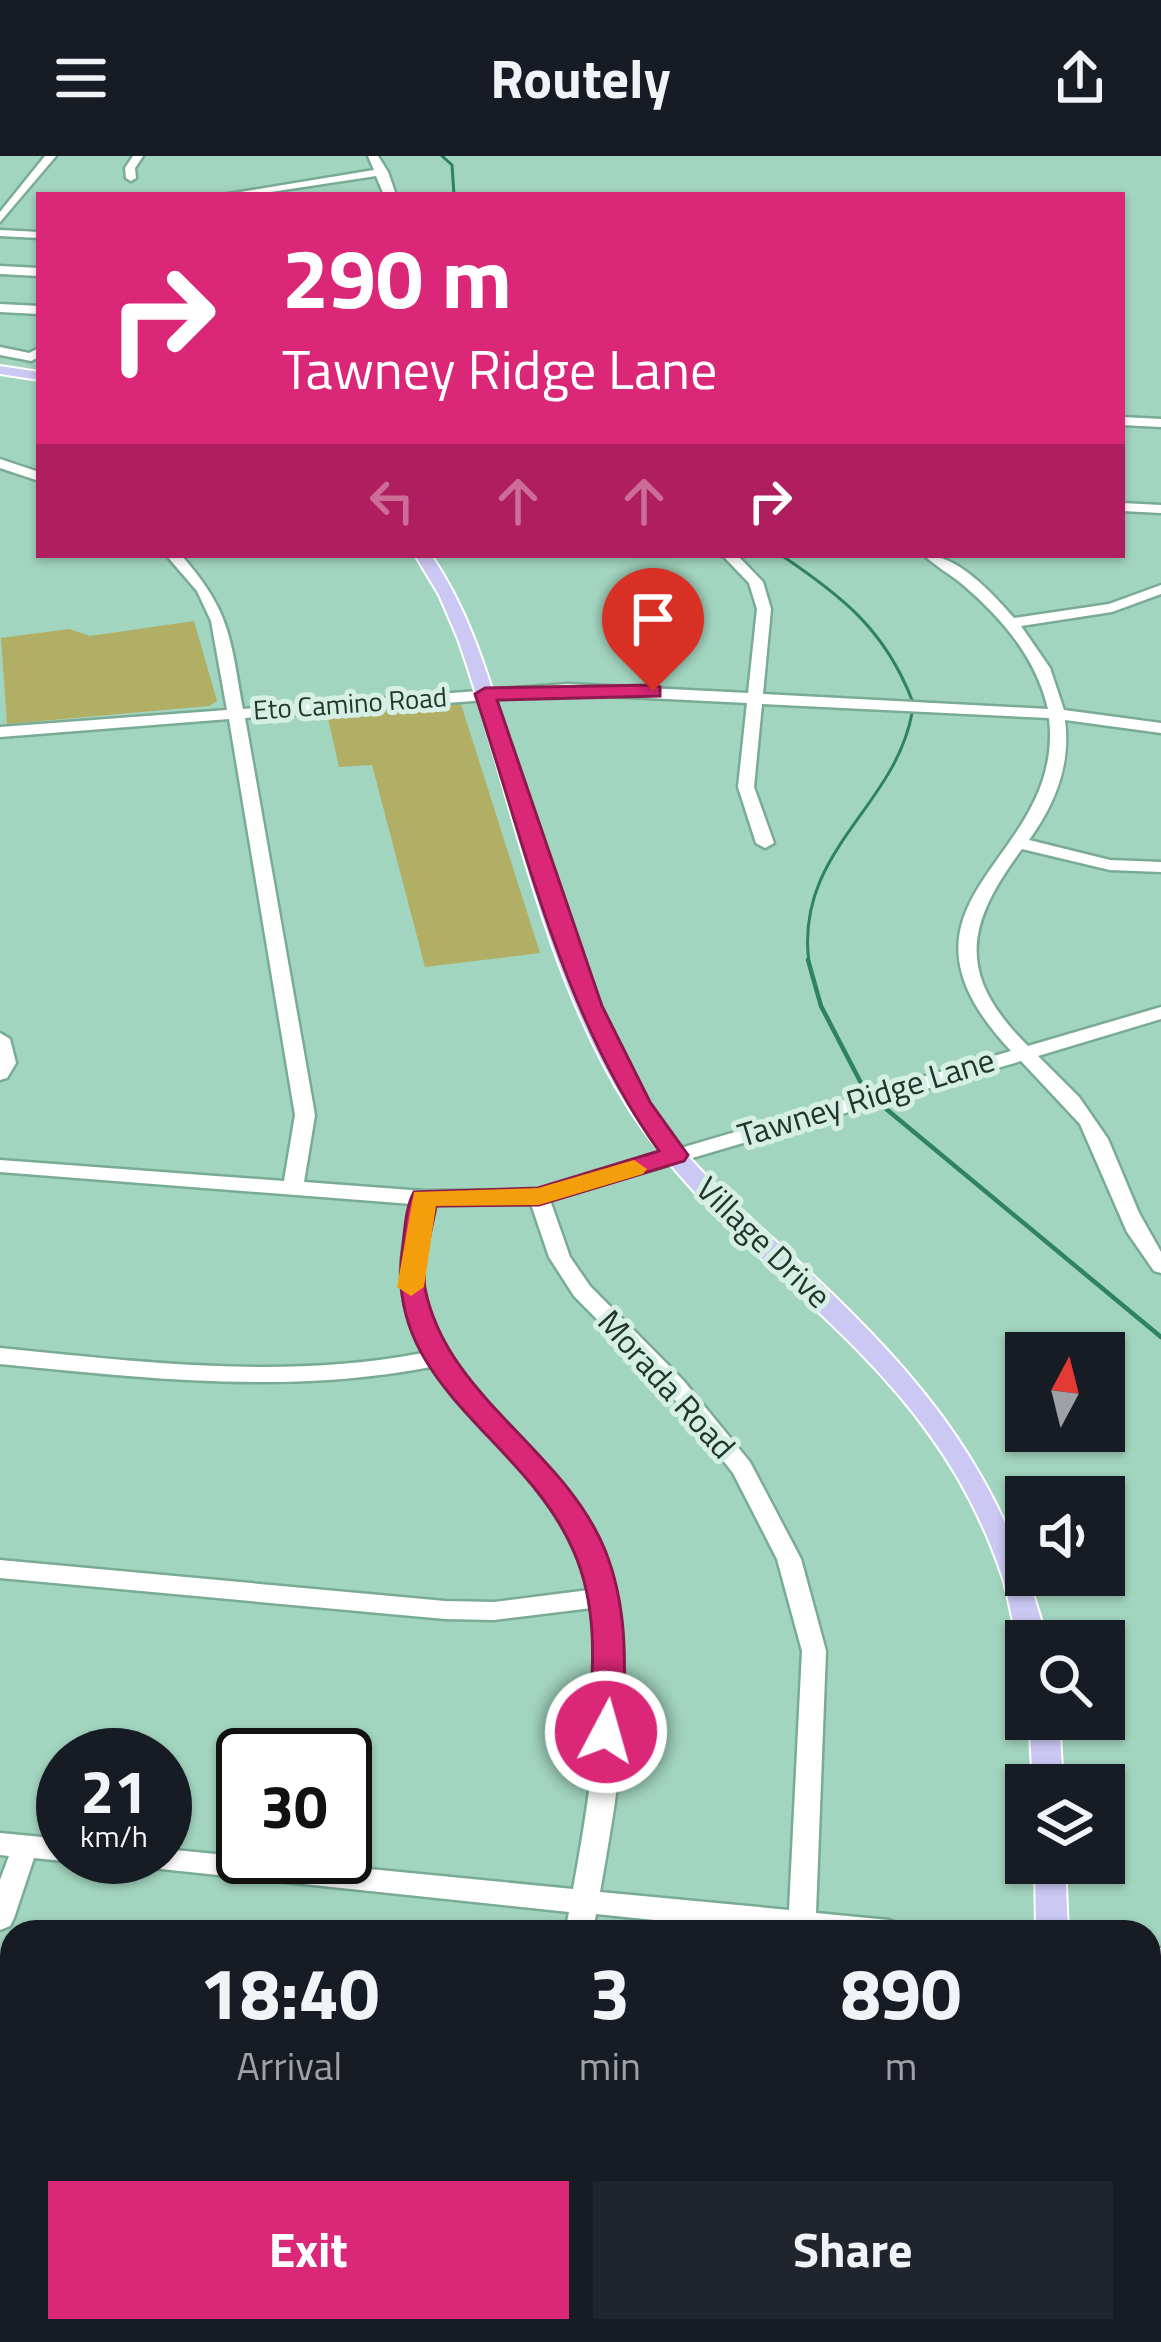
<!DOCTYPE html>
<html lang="en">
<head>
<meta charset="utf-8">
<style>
	body { margin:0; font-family:"Titillium Web",sans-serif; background:#20242c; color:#f1f3f6; height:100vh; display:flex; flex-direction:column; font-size:45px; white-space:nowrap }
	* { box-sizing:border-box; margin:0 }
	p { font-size:39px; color:#9ea1a6 }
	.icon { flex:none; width:66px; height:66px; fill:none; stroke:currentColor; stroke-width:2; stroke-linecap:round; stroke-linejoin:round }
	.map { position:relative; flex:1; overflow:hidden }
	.details { position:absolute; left:0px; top:1764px; width:1161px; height:423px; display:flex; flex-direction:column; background:#171b24; border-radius:36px 36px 0 0; box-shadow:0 3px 9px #0004 }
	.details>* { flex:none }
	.guide { position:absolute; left:36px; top:36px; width:1089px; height:366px; border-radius:0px; box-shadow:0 3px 9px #0004; background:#db2777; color:#fff; overflow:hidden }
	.needle { width:78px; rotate:7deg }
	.controls { position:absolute; left:1005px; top:1176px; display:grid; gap:24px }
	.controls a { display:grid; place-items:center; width:120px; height:120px; border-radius:0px; background:#171b24; box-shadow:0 3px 9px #0004; font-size:60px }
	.speed { position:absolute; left:36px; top:1572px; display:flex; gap:24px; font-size:60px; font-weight:700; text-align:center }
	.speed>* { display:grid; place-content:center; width:156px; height:156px; border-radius:50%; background:#171b24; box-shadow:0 3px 9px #0004; line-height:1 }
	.speed small { font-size:30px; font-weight:400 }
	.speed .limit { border:6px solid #111; border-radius:18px; background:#fff; color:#111 }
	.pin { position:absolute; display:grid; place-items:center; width:102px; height:102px; color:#fff; margin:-123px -51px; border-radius:50% 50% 50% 0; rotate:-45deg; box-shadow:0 0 12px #0007 }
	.pin .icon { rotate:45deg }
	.me { position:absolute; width:132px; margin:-66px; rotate:6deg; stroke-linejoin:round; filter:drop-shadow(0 0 9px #0008) }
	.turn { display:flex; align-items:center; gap:42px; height:252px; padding:0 48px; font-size:54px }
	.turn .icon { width:156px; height:156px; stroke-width:2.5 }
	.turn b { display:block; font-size:84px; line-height:102px }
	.lanes { display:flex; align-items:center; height:114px; padding:0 48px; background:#0003; justify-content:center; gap:60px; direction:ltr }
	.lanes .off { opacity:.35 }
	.eta { display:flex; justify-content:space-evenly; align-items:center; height:204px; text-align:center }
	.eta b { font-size:72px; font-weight:700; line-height:84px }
	.cta { display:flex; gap:24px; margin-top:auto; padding:24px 48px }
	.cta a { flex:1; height:138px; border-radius:0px; background:#db2777; color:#fff; font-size:48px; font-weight:700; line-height:138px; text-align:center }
	.cta a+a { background:#20242c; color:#f1f3f6 }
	header { display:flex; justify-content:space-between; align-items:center; height:156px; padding:0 48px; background:#171b24; font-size:54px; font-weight:700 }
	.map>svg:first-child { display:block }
	.green { fill:#b1ae65 }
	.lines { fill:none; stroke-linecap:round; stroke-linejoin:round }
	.stream-far1 { stroke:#2f8365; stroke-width:3 }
	.stream { stroke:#2f8365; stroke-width:4.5 }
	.minor-casing { stroke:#79ab95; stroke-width:5 }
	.major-casing { stroke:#fff; stroke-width:4 }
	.minor { fill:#fff; fill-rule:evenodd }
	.major { fill:#cbc9f4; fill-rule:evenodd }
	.route { fill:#db2777; stroke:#8e194d; stroke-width:3 }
	.slow { fill:#f59e0b }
	.labels { text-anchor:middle; stroke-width:10; stroke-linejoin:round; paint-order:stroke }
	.far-street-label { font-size:27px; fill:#21362d; stroke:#d6efe4 }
	.street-label { font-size:33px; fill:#21362d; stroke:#d6efe4 }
</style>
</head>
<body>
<header><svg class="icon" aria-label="menu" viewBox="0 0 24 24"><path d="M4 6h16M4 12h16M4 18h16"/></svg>Routely<svg class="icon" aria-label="share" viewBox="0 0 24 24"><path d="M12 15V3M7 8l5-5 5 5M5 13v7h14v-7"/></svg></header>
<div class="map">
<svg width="1161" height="2186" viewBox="0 0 1161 2186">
	<rect width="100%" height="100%" fill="#a2d5bf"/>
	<g class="green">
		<polygon points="194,465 217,545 209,550 7,568 1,482 69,473 90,480"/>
		<polygon points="461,548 540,797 425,811 372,609 339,611 327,558"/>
	</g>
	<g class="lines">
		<g class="stream-far1">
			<polyline points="442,0 452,9 454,39"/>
			<path d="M781,399C842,440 885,474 912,544"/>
			<path d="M809,807C794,696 895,652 912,557"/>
		</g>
		<g class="stream">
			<polyline points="808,804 821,850 861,927"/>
			<polyline points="885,952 1161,1181"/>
		</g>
		<g class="minor-casing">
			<g id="minor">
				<polygon points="45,0 56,0 0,66 0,56"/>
				<polygon points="133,0 143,0 135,12 136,22 131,25 126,22 125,12"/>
				<polygon points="368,0 378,0 388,16 396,39 384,39 376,20 250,39 222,39 374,14"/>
				<polygon points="0,74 39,76 39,82 0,80"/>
				<polygon points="0,110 39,112 39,120 0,118"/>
				<polygon points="0,148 39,150 39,158 0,156"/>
				<polygon points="0,191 29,197 39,192 39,201 31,205 0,199"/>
				<polygon points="1122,261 1161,263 1161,271 1122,269"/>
				<polygon points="0,303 39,316 39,325 0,312"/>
				<polygon points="1122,347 1161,349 1161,357 1122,355"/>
				<path d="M166,399H181C231,456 230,481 243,553L568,528L748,537L757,453L749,427L722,399H737L763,426L771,453L763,538L1048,553C1036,501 1001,461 962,428C950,418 935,410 924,399C958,399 992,437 1014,462L1109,448L1161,429V438L1112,456L1021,470L1050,512L1064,554L1161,567V577L1065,564C1071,609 1055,648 1029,684L1110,704L1161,706V716L1110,714L1022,693C965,769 956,819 1028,890L1161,851V863L1038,900L1079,941L1108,983L1139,1057L1161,1096V1117L1154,1115L1127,1076L1080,968L1021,905L550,1044L570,1101L590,1130L683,1224L750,1306L801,1403L826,1495L816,1757L889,1764L899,1768L903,1776H771L596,1758L593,1776H565L569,1756L123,1709L119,1701H165V1693L573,1733C590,1640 605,1547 592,1452L494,1464L445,1463L0,1422V1404L445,1445L494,1446L589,1434C561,1334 490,1290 431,1211C286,1239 145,1222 0,1208V1192C142,1206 282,1224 423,1197C395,1143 397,1106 412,1048L0,1016V1004L284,1025L295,959L229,563L0,581V571L227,554L211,465L197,435ZM568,538L747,547L738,631L756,687L765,692L774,687L754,631L762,548L1049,562C1066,707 867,741 1011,895L538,1034L424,1035L304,1026L315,959L245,562ZM531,1048L549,1101L574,1140L667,1234L733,1317L777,1403L802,1495L789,1754L600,1736C619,1628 642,1504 603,1401C565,1296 425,1237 421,1121C420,1096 427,1072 433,1049Z"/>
				<polygon points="0,877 10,883 16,907 7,922 0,924"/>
				<polygon points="0,1677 63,1683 63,1701 73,1701 63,1705 34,1702 14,1762 10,1770 0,1774 0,1724 9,1700 0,1699"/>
				<polygon points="1149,1791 1161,1792 1161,1816 1149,1815"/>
				<polygon points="217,2175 260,2175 255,2186 212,2186"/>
				<polygon points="603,2175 640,2175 635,2186 598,2186"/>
			</g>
		</g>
		<g class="major-casing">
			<g id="major">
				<polygon points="0,210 39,216 39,224 0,218"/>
				<path d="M415,399H431C468,453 486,513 505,574C545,700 578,834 648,947C688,1011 750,1061 805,1112C930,1229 1003,1320 1047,1485H1026V1494L1023,1493C1012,1472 1010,1446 1003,1423C986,1371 961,1322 929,1278C843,1157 708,1077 628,951C540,811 512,637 458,483L439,439Z"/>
				<polygon points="1029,1563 1059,1563 1063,1629 1033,1629"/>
				<polygon points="1035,1707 1065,1707 1068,1776 1036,1776"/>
				<polygon points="953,2175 989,2175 984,2186 948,2186"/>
			</g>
		</g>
		<use href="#minor" class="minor"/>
		<use href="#major" class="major"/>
	</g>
	<path class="route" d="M653,529L660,531V540L497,544L602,850L650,946L688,999L684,1005L539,1049L436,1050C432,1074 421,1108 425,1132C446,1241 564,1293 605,1394C629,1454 625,1513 623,1576L618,1585H594L589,1576C593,1514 599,1454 574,1396C526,1281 380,1230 403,1089C405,1071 406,1051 414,1036L538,1032L659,995C563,861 526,693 475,538L485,532Z"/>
	<polygon class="slow" points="634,1004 647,1013 643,1018 539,1049 436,1050 424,1131 411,1140 397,1131 414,1036 538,1032"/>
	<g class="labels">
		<g class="far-street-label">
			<text transform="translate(350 548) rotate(-4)" y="9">Eto Camino Road</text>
		</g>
		<g class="street-label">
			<text transform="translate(866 941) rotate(-17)" y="12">Tawney Ridge Lane</text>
			<text transform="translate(764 1086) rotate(44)" y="12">Village Drive</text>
			<text transform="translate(667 1228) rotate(48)" y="12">Morada Road</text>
		</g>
	</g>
</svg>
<div class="controls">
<a><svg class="needle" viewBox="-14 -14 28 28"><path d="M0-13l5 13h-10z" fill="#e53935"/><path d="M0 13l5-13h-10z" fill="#9ea1a6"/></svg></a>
<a><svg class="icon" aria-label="sound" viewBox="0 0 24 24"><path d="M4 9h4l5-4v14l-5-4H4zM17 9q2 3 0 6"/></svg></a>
<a><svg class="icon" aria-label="search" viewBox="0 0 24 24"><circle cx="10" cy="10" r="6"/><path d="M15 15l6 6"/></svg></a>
<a><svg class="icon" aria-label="layers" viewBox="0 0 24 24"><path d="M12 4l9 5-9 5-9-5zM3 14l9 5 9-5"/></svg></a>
</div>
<div class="speed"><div>21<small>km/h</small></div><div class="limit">30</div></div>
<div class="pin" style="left:653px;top:535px;background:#d93025"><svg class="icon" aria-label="arrive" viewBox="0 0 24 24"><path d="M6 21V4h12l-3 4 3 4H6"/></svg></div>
<svg class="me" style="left:606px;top:1576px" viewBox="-20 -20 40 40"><circle r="17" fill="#db2777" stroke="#fff" stroke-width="3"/><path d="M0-11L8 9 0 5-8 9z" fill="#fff"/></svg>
<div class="guide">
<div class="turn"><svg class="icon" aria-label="right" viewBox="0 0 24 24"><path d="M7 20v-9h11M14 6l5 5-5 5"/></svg><div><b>290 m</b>Tawney Ridge Lane</div></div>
<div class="lanes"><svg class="icon off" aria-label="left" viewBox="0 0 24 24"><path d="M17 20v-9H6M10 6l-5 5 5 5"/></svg><svg class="icon off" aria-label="ahead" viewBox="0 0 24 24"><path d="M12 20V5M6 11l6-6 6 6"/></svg><svg class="icon off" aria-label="ahead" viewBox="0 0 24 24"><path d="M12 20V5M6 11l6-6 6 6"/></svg><svg class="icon" aria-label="right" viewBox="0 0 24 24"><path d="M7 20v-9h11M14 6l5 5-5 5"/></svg></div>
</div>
<section class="details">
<div class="eta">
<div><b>18:40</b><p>Arrival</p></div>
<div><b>3</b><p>min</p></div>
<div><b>890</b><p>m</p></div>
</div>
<div class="cta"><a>Exit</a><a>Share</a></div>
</section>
</div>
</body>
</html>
